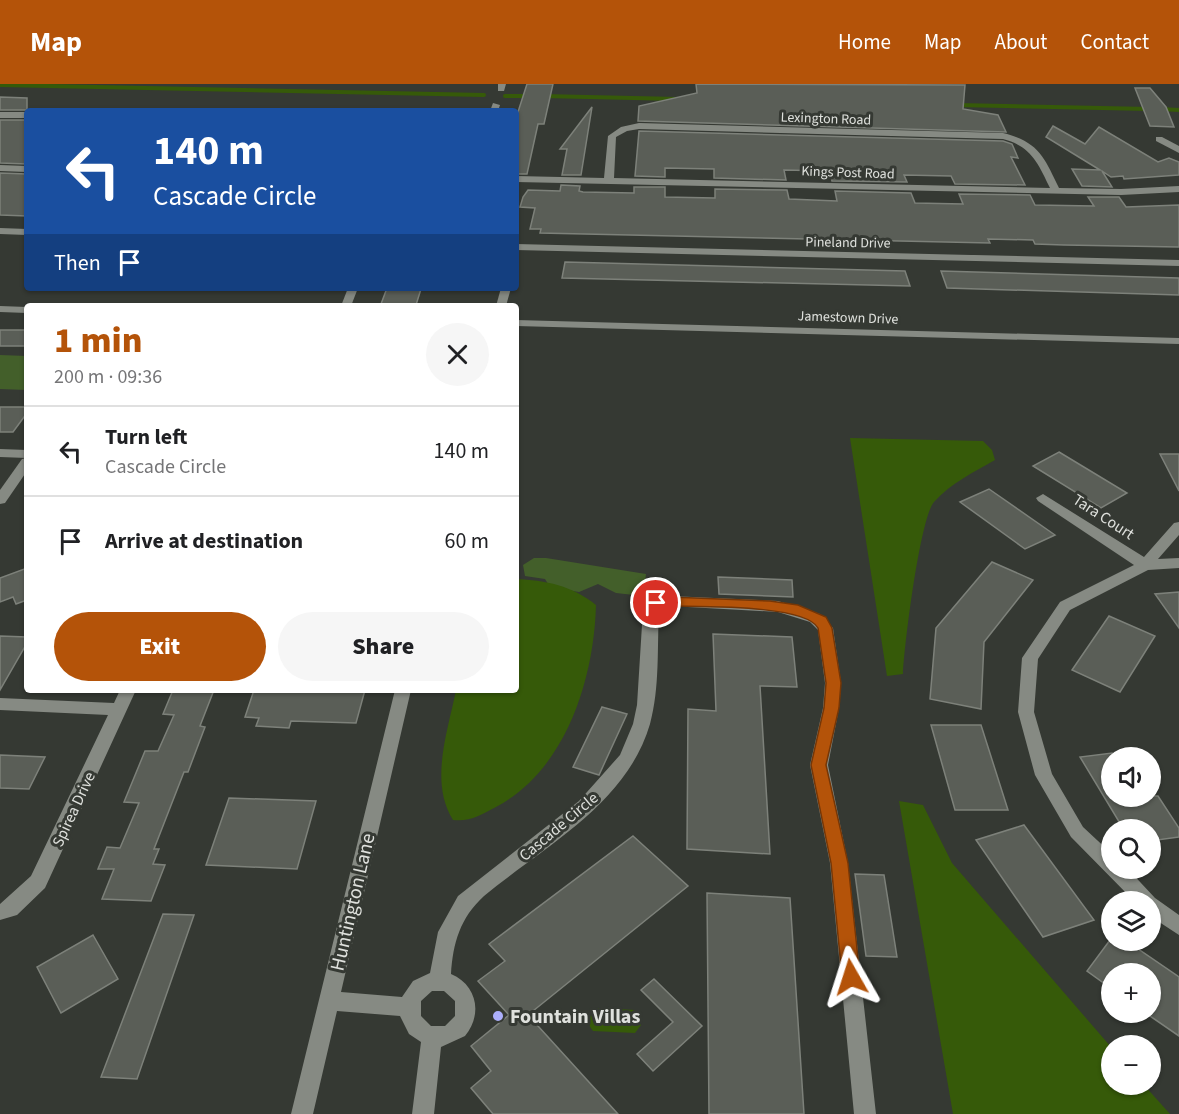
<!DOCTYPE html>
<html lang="en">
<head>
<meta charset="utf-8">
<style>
	body { margin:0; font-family:"Source Sans 3",sans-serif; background:#f6f6f6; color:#202124; height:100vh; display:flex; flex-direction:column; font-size:22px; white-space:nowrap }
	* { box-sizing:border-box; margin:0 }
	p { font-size:20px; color:#757577 }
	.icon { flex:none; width:33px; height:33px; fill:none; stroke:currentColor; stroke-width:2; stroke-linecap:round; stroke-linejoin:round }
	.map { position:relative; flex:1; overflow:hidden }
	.side { position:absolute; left:24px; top:219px; width:495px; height:390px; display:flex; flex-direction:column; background:#fff; border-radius:6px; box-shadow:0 2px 4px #0004 }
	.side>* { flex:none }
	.hud { position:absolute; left:24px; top:24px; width:495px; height:183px; border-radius:6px; box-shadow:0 2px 4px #0004; background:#1a4fa0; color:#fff; overflow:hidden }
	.fabs { position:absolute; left:1101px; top:663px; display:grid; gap:12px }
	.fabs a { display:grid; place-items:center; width:60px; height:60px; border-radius:50%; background:#fff; box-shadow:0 2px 4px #0004; font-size:30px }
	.pin { position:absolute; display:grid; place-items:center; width:51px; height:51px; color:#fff; margin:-26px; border:3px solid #fff; border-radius:50%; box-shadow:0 2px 6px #0007 }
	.me { position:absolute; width:66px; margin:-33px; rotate:354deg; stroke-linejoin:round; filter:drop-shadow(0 0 4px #0008) }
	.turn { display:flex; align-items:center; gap:21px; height:126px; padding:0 30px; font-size:27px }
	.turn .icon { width:78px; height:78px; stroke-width:2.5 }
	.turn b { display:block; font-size:42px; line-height:51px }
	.then { display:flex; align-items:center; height:57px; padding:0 30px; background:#0003; gap:12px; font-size:22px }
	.round { display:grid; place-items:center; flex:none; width:63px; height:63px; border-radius:32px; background:#f6f6f6 }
	.summary { display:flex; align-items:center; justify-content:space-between; height:102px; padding:0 30px }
	h1 { font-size:36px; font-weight:800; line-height:45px; color:#b45309 }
	.action { display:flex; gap:12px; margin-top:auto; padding:12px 30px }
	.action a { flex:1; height:69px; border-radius:36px; background:#b45309; color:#fff; font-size:24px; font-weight:800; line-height:69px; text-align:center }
	.action a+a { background:#f6f6f6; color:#202124 }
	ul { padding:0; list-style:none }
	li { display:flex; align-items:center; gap:18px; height:90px; padding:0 30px; border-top:2px solid #e0e0e0 }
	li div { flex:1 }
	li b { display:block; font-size:22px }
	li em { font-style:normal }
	header { display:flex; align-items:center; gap:36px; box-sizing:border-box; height:84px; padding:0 30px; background:#b45309; color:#fff }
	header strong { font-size:28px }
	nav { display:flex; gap:33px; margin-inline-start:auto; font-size:21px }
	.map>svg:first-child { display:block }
	.green { fill:#435f2a }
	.water { fill:#365a09 }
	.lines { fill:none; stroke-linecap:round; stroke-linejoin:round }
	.stream { stroke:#365a09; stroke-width:4 }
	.building { fill:#5a5e57; stroke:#7d817a; stroke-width:1.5 }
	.minor { fill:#868a83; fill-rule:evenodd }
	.route { fill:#b45309; stroke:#753606; stroke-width:1.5 }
	.poi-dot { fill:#acaffb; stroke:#353933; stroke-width:2 }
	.labels { text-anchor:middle; stroke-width:6; stroke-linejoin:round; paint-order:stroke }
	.far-street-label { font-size:14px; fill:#dfe1dd; stroke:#353933 }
	.street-label { font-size:16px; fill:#dfe1dd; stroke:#353933 }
	.near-street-label { font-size:20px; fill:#dfe1dd; stroke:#353933 }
	.near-poi-label { font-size:20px; font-weight:bold; fill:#dfe1dd; stroke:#353933; text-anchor:start }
</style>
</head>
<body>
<header>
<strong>Map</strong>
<nav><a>Home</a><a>Map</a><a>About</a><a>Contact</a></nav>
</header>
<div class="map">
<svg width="1179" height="1030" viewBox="0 0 1179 1030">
	<rect width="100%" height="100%" fill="#353933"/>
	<g class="green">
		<polygon points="0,271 27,272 27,306 0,305"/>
		<polygon points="534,474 546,474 646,490 643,512 616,509 598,500 579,508 550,503 545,495 525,492 523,481"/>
	</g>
	<g class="water">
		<path d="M850,354L983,357L992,366L995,376C974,388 951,399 934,418C920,434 904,563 903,590L887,592Z"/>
		<path d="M516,495C545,496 573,502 596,521C594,595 566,686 496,723C481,731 470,738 453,736C429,698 448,647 456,606H516Z"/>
		<polygon points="899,717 923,721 952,779 1111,963 1112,1000 1144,1001 1170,1030 953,1030"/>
		<path d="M597,924L635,926L641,941L635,949L593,947C585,937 589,933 597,924Z"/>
	</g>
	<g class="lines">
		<g class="stream">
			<polyline points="0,1 484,11"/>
			<polyline points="505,12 529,12"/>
			<polyline points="542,12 679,15"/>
			<polyline points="956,21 1150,25"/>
			<polyline points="1160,25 1179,26"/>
		</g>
	</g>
	<g class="building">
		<polygon points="527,0 553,0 544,40 538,40 527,90 516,90 516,34"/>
		<polygon points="696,0 965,1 963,25 998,31 1006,48 638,37 639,22 697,9"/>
		<polygon points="1135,4 1150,4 1166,23 1174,43 1150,42"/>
		<polygon points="0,13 27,14 27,26 0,26"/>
		<polygon points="592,23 581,91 562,91 567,65 560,65"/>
		<polygon points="0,36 27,36 27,80 0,79"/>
		<polygon points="1053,42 1085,60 1099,43 1158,78 1169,74 1179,78 1179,91 1124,95 1123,92 1111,93 1102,87 1112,103 1082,102 1072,85 1100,86 1046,53"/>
		<polygon points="639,47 1003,57 1012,60 1018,74 1011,73 1025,101 955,100 951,92 904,91 907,98 832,97 830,87 784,86 786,96 714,94 714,85 665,84 665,93 635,92"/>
		<polygon points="0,89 27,90 27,132 0,131"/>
		<polygon points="561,101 580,102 579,107 583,108 634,109 634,103 665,103 665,113 715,114 715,105 787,106 789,115 837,117 835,107 911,109 915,119 963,120 959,110 1030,111 1035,121 1094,122 1088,113 1119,113 1126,123 1179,121 1179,163 1064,161 1035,160 1033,156 988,155 990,159 540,149 541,145 530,145 535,124 520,123 523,113 528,106 560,107"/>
		<polygon points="565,178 905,187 910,202 562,194"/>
		<polygon points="941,187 1179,194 1179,211 947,204"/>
		<polygon points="387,204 413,205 421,205 416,221 381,220"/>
		<rect x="0" y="246" width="27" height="16"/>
		<polygon points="0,323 27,323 27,329 13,348 0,348"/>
		<polygon points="1059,368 1127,409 1101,424 1033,382"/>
		<polygon points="1160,370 1179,370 1179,407"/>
		<polygon points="989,405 1055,451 1025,465 960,418"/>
		<polygon points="992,478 1033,496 984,558 981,625 930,615 936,544"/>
		<polygon points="27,484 27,516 16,520 13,513 0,518 0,494"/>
		<polygon points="718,493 792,496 793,513 719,510"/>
		<polygon points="1179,508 1179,544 1155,510"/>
		<polygon points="1109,532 1155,552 1120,608 1072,586"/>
		<polygon points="713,550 792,553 797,603 760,602 770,770 687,765 688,625 716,627"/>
		<polygon points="0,552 27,553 27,559 0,606"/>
		<polygon points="173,606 214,606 200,642 205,643 188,688 184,688 154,765 159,765 153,780 165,781 151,817 102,815 114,785 98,785 107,763 120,764 139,719 124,718 145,667 158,667 174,631 163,630"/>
		<polygon points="254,606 365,606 356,639 291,637 289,644 256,642 259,634 245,633"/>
		<polygon points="602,623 627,630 599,691 573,683"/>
		<polygon points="931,641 981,641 1008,726 955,726"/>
		<polygon points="1112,669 1112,712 1158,712 1179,744 1179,753 1150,757 1150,746 1124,746 1080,673"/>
		<polygon points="0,671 45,673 29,705 0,704"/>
		<polygon points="229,714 316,717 297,785 206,781"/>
		<polygon points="1024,741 1094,836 1043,853 976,756"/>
		<polygon points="633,752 688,802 528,931 618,1030 493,1030 471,1004 491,987 471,962 509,931 478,897 505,877 489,860"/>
		<polygon points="855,790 884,791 897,873 866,872"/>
		<polygon points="707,809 790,814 804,1030 709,1030"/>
		<polygon points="163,830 194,831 137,995 101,993"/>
		<polygon points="93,851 118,895 61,929 37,883"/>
		<polygon points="1110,856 1125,856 1179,893 1179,952 1150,932 1150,890 1112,890 1112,905 1087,887"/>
		<polygon points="654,895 702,942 653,987 637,970 673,938 641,906"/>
	</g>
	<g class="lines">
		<g class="minor">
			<polygon points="498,0 506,0 504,7 498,7"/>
			<polygon points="493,19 500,21 498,27 490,27"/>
			<rect x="0" y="28" width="27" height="6"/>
			<path d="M639,39L1003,49C1039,58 1044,73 1059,104L1121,105L1179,102V108L1121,111L516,98V92L604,94L608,52L621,43ZM639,45L1003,55C1031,62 1038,79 1050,104L614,94L616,53L627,47Z"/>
			<polygon points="1156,53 1162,53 1179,62 1179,69 1156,57"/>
			<polygon points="0,81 27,82 27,88 0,87"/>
			<polygon points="0,144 27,145 27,151 0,150"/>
			<polygon points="516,160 1179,176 1179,182 516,166"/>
			<polygon points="348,204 358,204 351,222 341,222"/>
			<polygon points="501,204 511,204 506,222 496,222"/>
			<polygon points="0,222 27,223 27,229 0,228"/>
			<polygon points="516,236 1179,254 1179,260 516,242"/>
			<polygon points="0,365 27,366 27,374 0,373"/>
			<polygon points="27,374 27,387 5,419 0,420 0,406 22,375"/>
			<polygon points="1043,410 1144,473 1174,439 1179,438 1179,451 1158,475 1179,474 1179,484 1148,486 1070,526 1038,575 1034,628 1052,690 1083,743 1112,770 1112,784 1127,784 1155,814 1179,831 1179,851 1150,832 1150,818 1135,818 1071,753 1035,691 1018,628 1022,574 1060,518 1134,481 1038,417 1036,414"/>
			<path d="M670,512L778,517L820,530L833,544L841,599L839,624L828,681L848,779L876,1030H854L830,779L810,681L823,624L825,599L818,546L810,538L778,528L670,522L659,526C657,564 660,603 650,640C627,720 543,763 484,812C460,834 453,859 451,890C477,901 483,930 465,952L441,963L434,1030H412L421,958L409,950L400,932L337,927L313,1030H291L395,606H411L341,908L402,913L413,897L430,889L438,848L458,812L579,717L620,671L633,640L637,621L643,525L651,515ZM432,907H444L455,917V932L445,942H431L421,932V917Z"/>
			<polygon points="120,606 136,606 45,804 17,831 0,836 0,820 31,792 108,631 0,626 0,614 114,619"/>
		</g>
	</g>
	<path class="route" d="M670,513L770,517L798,521L826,533L832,544L841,599L839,624L826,681L848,779L860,893L857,899L851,902L844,899L842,893L831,779L811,681L824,624L826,599L818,544C805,520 697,523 670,522L656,524L650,519L652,516Z"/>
	<circle class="poi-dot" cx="498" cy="932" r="6"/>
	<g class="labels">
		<g class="far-street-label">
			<text transform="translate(826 34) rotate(2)" y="5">Lexington Road</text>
			<text transform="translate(848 88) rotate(2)" y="5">Kings Post Road</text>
			<text transform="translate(848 158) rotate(1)" y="5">Pineland Drive</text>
			<text transform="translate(848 233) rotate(2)" y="5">Jamestown Drive</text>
		</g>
		<g class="street-label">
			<text transform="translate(1104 432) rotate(33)" y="6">Tara Court</text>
			<text transform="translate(73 725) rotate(-65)" y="6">Spirea Drive</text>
			<text transform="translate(558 742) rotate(-40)" y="6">Cascade Circle</text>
		</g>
		<g class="near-street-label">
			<text transform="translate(352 818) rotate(-77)" y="7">Huntington Lane</text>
		</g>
		<g class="near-poi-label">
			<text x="510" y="939">Fountain Villas</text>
		</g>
	</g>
</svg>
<div class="fabs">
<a><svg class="icon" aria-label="sound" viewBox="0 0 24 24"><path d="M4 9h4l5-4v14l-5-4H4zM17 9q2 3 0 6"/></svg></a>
<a><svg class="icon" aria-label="search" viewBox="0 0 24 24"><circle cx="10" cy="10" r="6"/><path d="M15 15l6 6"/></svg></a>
<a><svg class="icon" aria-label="layers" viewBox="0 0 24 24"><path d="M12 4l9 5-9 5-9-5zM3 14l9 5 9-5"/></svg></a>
<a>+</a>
<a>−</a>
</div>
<div class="pin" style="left:656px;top:519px;background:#d93025"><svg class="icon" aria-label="arrive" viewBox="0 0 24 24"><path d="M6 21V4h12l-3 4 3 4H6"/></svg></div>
<svg class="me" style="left:851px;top:893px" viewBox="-20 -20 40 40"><path d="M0-17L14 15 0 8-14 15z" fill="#b45309" stroke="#fff" stroke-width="4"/></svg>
<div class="hud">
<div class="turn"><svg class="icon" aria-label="left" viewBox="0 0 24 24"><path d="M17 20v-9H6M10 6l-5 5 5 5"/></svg><div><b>140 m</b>Cascade Circle</div></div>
<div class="then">Then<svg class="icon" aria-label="arrive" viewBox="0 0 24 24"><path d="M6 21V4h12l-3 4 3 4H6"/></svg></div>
</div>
<section class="side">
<div class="summary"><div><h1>1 min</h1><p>200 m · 09:36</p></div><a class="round"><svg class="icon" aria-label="close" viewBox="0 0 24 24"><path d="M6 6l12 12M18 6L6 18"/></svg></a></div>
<ul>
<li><svg class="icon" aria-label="left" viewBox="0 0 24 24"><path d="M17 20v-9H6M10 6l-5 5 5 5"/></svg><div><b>Turn left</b><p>Cascade Circle</p></div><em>140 m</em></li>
<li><svg class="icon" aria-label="arrive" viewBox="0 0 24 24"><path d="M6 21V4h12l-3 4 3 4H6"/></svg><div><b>Arrive at destination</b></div><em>60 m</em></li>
</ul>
<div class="action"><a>Exit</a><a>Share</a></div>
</section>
</div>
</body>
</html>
